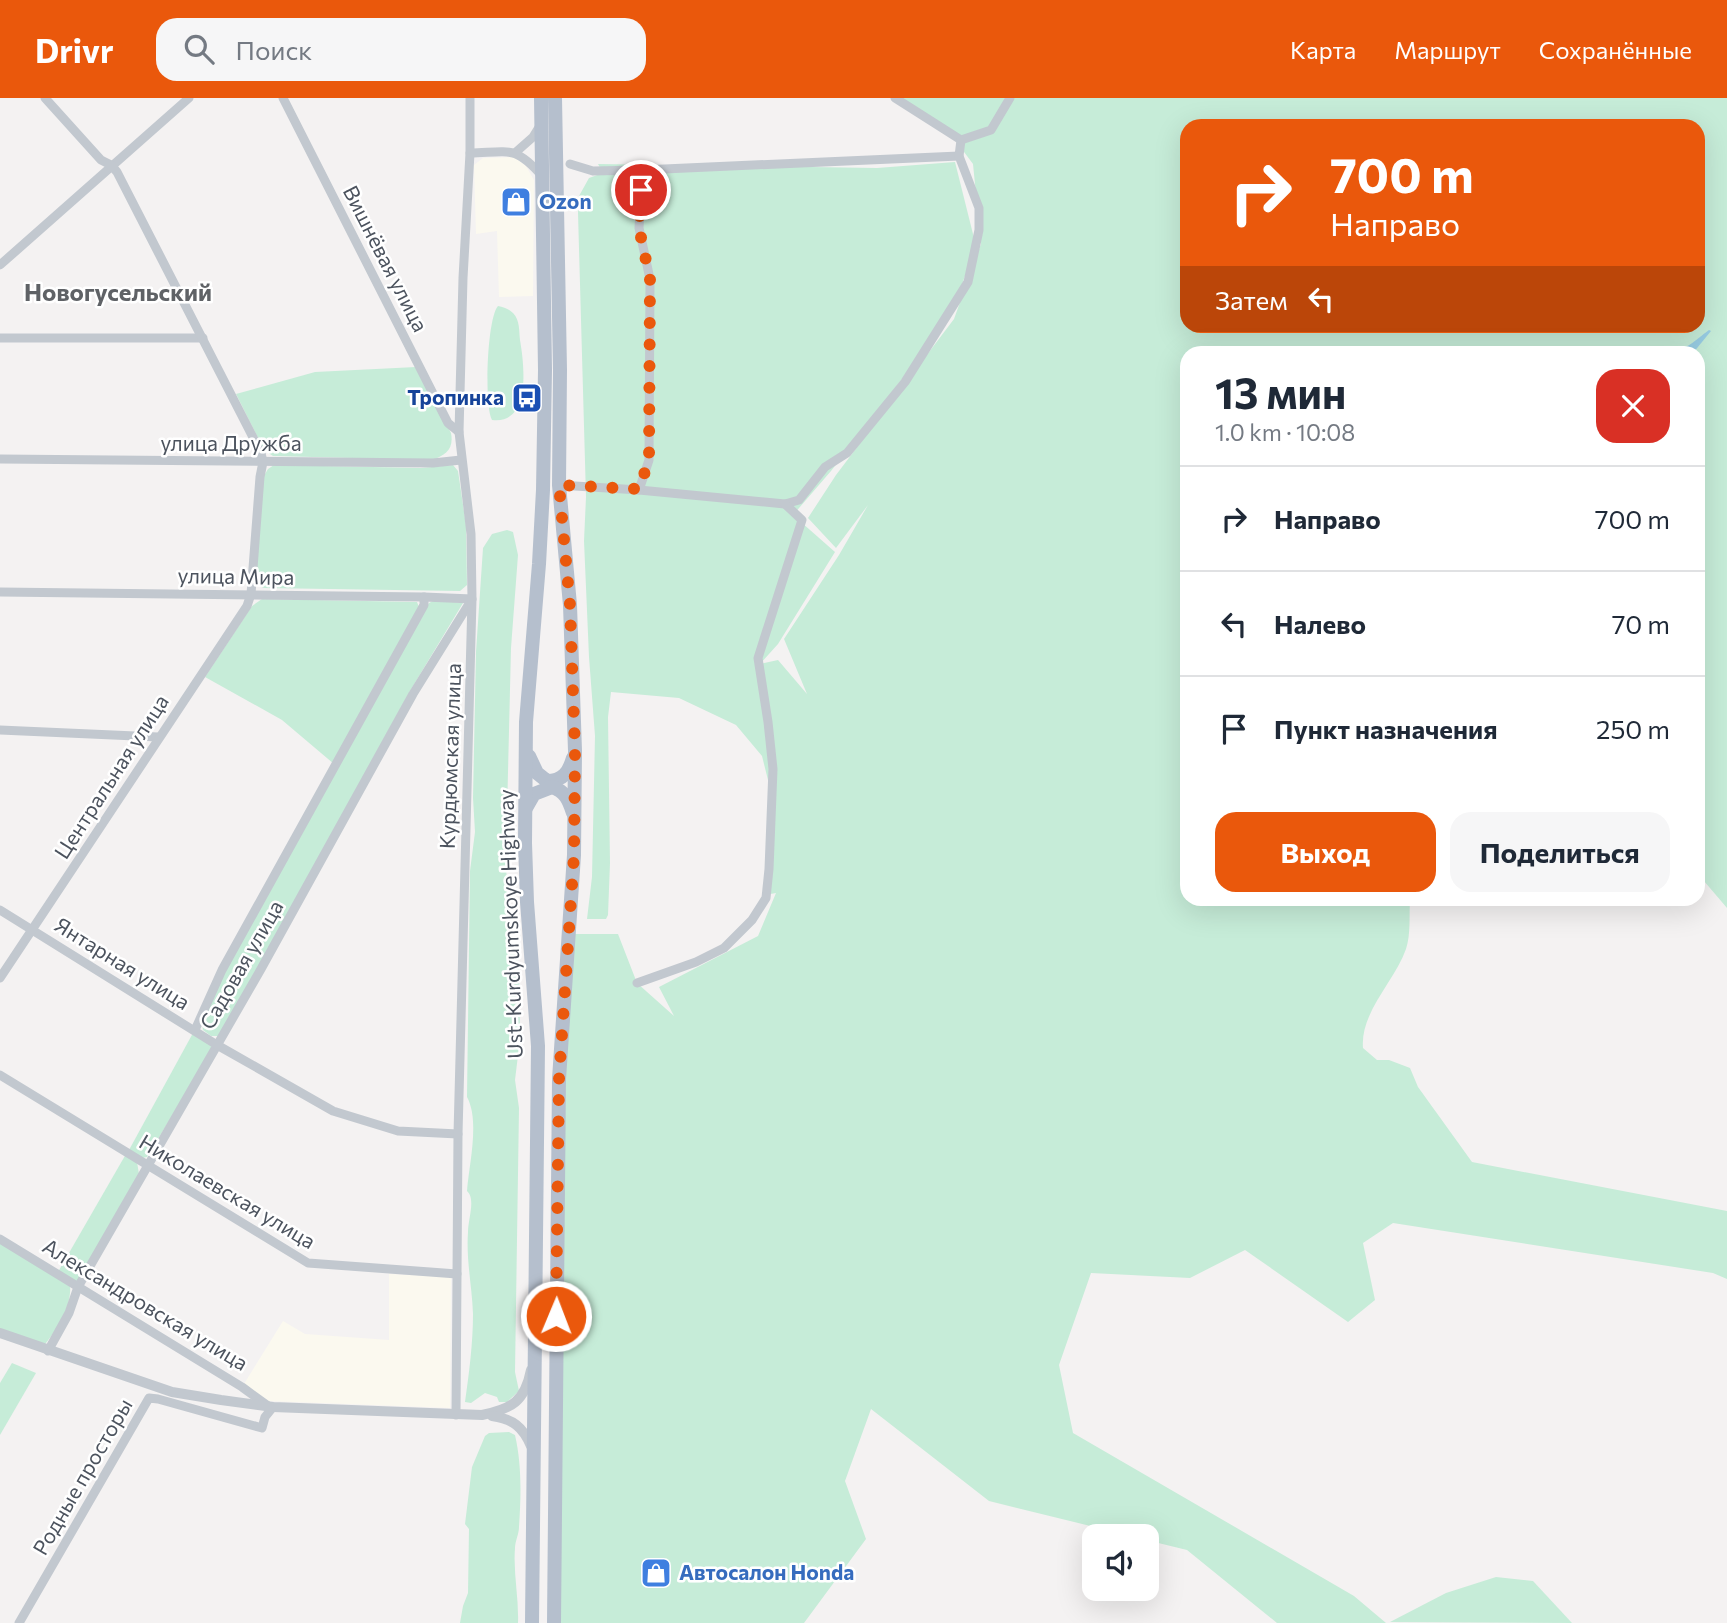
<!DOCTYPE html>
<html lang="ru">
<head>
<meta charset="utf-8">
<style>
	body { margin:0; font-family:Commissioner,sans-serif; background:#f6f6f7; color:#1f2937; height:100vh; display:flex; flex-direction:column; font-size:26px; white-space:nowrap }
	* { box-sizing:border-box; margin:0 }
	p { font-size:23px; color:#747a83 }
	.icon { flex:none; width:38px; height:38px; fill:none; stroke:currentColor; stroke-width:2; stroke-linecap:round; stroke-linejoin:round }
	.map { position:relative; flex:1; overflow:hidden }
	.drawer { position:absolute; left:1180px; top:248px; width:525px; height:560px; display:flex; flex-direction:column; background:#fff; border-radius:21px; box-shadow:0 7px 28px #0002 }
	.drawer>* { flex:none }
	.guide { position:absolute; left:1180px; top:21px; width:525px; height:214px; border-radius:21px; box-shadow:0 7px 28px #0002; background:#ea580c; color:#fff; overflow:hidden }
	.tools { position:absolute; left:1082px; top:1426px; display:grid; gap:14px }
	.tools a { display:grid; place-items:center; width:77px; height:77px; border-radius:14px; background:#fff; box-shadow:0 7px 28px #0002; font-size:35px }
	.pin { position:absolute; display:grid; place-items:center; width:60px; height:60px; color:#fff; margin:-30px; border:4px solid #fff; border-radius:50%; box-shadow:0 2px 7px #0007 }
	.me { position:absolute; width:77px; margin:-38px; rotate:1deg; stroke-linejoin:round; filter:drop-shadow(0 0 5px #0008) }
	.turn { display:flex; align-items:center; gap:24px; height:147px; padding:0 35px; font-size:32px }
	.turn .icon { width:91px; height:91px; stroke-width:2.5 }
	.turn b { display:block; font-size:49px; line-height:60px }
	.then { display:flex; align-items:center; height:66px; padding:0 35px; background:#0003; gap:14px; font-size:26px }
	.round { display:grid; place-items:center; flex:none; width:74px; height:74px; border-radius:21px; background:#f6f6f7 }
	.head { display:flex; align-items:center; justify-content:space-between; height:119px; padding:0 35px }
	h1 { font-size:42px; font-weight:700; line-height:52px }
	.button { display:flex; gap:14px; margin-top:auto; padding:14px 35px }
	.button a { flex:1; height:80px; border-radius:21px; background:#ea580c; color:#fff; font-size:28px; font-weight:700; line-height:80px; text-align:center }
	.button a+a { background:#f6f6f7; color:#1f2937 }
	ul { padding:0; list-style:none }
	li { display:flex; align-items:center; gap:21px; height:105px; padding:0 35px; border-top:2px solid #e0e1e3 }
	li div { flex:1 }
	li b { display:block; font-size:26px }
	li em { font-style:normal }
	header { display:flex; align-items:center; gap:42px; box-sizing:border-box; height:98px; padding:0 35px; background:#ea580c; color:#fff }
	header strong { font-size:33px }
	nav { display:flex; gap:38px; margin-inline-start:auto; font-size:24px }
	.search { width:490px; height:63px; background:#f6f6f7; display:flex; align-items:center; gap:18px; box-sizing:border-box; padding:0 24px; border-radius:21px; color:#747a83; font-size:26px }
	.map>svg:first-child { display:block }
	.commercial { fill:#fbf9ef }
	.green { fill:#c6ecd8; fill-rule:evenodd }
	.water { fill:#98cde4 }
	.lines { fill:none; stroke-linecap:round; stroke-linejoin:round }
	.minor { stroke:#c2c8cf; stroke-width:9 }
	.tertiary { stroke:#c2c8cf; stroke-width:10 }
	.primary { stroke:#b5bfcd; stroke-width:14 }
	.route { stroke:#ea580c; stroke-width:12; stroke-dasharray:0 21.6 }
	.labels { text-anchor:middle; stroke-width:5; stroke-linejoin:round; paint-order:stroke }
	.shop-label { font-size:21px; font-weight:bold; fill:#366cbe; stroke:#fff; text-anchor:start }
	.street-label { font-size:21px; fill:#4c535e; stroke:#fff }
	.transit-label { font-size:21px; font-weight:bold; fill:#164399; stroke:#fff; text-anchor:end }
	.quarter-label { font-size:24px; font-weight:bold; fill:#5f6266; stroke:#fff }
</style>
</head>
<body>
<header>
<strong>Drivr</strong>
<div class="search"><svg class="icon" aria-label="search" viewBox="0 0 24 24"><circle cx="10" cy="10" r="6"/><path d="M15 15l6 6"/></svg>Поиск</div>
<nav><a>Карта</a><a>Маршрут</a><a>Сохранённые</a></nav>
</header>
<div class="map">
<svg width="1727" height="1525" viewBox="0 0 1727 1525">
	<rect width="100%" height="100%" fill="#f4f2f2"/>
	<g class="commercial">
		<polygon points="514,59 526,68 534,82 533,198 499,199 497,133 476,136 474,67 483,60"/>
		<polygon points="389,1176 451,1179 450,1310 268,1303 244,1286 283,1223 305,1236 389,1242"/>
	</g>
	<g class="green">
		<path d="M902,0H1727V810L1698,776V256H1186V802H1410C1409,817 1411,836 1406,851C1395,883 1360,914 1363,950L1377,962H1389L1410,970L1418,989L1472,1064L1727,1113V1181L1713,1175L1393,1125L1363,1145L1375,1202L1348,1224L1245,1152L1190,1180L1091,1175L1059,1267L1073,1335L1354,1498L1386,1525H1277L1187,1452L1146,1442V1438H1131L989,1403L871,1311L845,1383L866,1441L804,1525H554L569,836H618L637,885L674,918L659,889L758,838L776,795L765,797L771,694L762,658L736,627L679,600L611,594L608,619L610,765L608,817L606,821H587L592,779L595,638L589,559L584,443L586,399L578,115L579,98L589,80L603,75L598,66L877,70L955,64L976,148L950,219L831,373L793,417L835,454L778,546L760,566L778,562L807,596L784,541L839,457L868,407L836,450L808,420L836,377L954,221L981,146L973,66L944,27ZM1186,28H1698V228H1186Z"/>
		<path d="M498,208C504,209 509,211 513,215C520,222 519,233 520,242C524,265 532,327 492,322C484,308 487,220 498,208Z"/>
		<path d="M416,269L451,335C454,351 446,357 432,362L273,358L264,352L236,296L315,274Z"/>
		<polygon points="274,367 421,370 453,367 458,373 466,427 467,487 460,493 264,490 257,487 254,482 262,381 268,371"/>
		<path d="M507,432L513,434L518,457L511,550L506,757L507,801L519,874L520,941L515,982L519,1010L515,1274L519,1293L507,1304H499L497,1299L485,1295L471,1305L465,1304C469,1276 473,1245 473,1216C472,1188 466,1162 468,1134C468,1121 476,1101 467,1093C469,1066 480,1023 467,999L470,773L475,734L473,700L476,554L483,450L492,436Z"/>
		<polygon points="262,501 417,504 419,509 334,666 282,622 205,579 252,508"/>
		<polygon points="435,502 463,505 410,593 259,869 218,938 211,938 203,932 202,925 225,873 429,505"/>
		<polygon points="193,935 210,945 212,952 147,1059 142,1060 129,1052"/>
		<polygon points="126,1056 137,1064 139,1076 78,1183 75,1183 58,1174"/>
		<path d="M0,1144L70,1188C72,1207 57,1232 45,1246L0,1237Z"/>
		<polygon points="12,1265 36,1275 0,1337 0,1285"/>
		<path d="M509,1334L515,1337C522,1367 521,1399 519,1429C519,1436 515,1443 515,1450C513,1475 519,1500 518,1525H460L463,1508L468,1495L469,1431L465,1426L472,1369L485,1338L489,1335Z"/>
		<polygon points="1496,1479 1533,1483 1572,1525 1390,1524 1446,1495"/>
	</g>
	<path class="water" d="M1709,232L1711,233L1693,255H1590L1591,249L1596,248L1635,252C1641,252 1645,249 1651,248C1658,248 1661,252 1668,253C1687,253 1695,242 1709,232Z"/>
	<g class="lines">
		<g class="minor">
			<polyline points="283,0 448,325 459,334"/>
			<polyline points="895,0 961,42 991,32 1010,0"/>
			<polyline points="516,54 533,39 541,26"/>
			<path d="M470,55C509,54 515,47 542,78"/>
			<polyline points="570,66 593,73 642,72 959,58"/>
			<polyline points="0,167 189,0"/>
			<polyline points="0,240 203,240"/>
			<polyline points="0,361 433,365 461,362"/>
			<polyline points="559,387 639,392 785,406 799,402 825,369 847,355 905,284 968,184 979,132 979,110 959,58 961,42"/>
			<polyline points="639,392 649,362 650,181 639,130 642,72"/>
			<polyline points="0,494 424,499 472,501 413,596 261,871 78,1189 69,1215 48,1253"/>
			<polyline points="0,632 158,639"/>
			<polyline points="0,812 217,947 333,1013 398,1033 458,1036"/>
			<polyline points="0,880 247,508 251,496 260,379 263,364 261,355 117,74 111,67 101,62 45,0"/>
			<polyline points="637,885 696,864 724,850 752,822 766,800 769,771 773,671 768,624 758,560 802,422 785,406"/>
			<polyline points="195,932 222,872 424,507 424,499"/>
			<polyline points="0,977 308,1165 457,1176"/>
			<polyline points="0,1141 242,1289 268,1308"/>
			<polyline points="456,1317 458,1036 472,501 471,436 459,334 463,180 470,55 470,0"/>
			<polyline points="19,1525 149,1300 158,1301 262,1330 265,1319 273,1309"/>
		</g>
		<g class="tertiary">
			<path d="M0,1235L172,1294L221,1302L273,1309L482,1317C512,1311 525,1303 531,1272"/>
			<path d="M492,1318C513,1321 523,1329 531,1348"/>
		</g>
		<g class="primary">
			<path d="M529,658L537,675L547,683C563,683 569,674 573,660"/>
			<path d="M526,710L534,696L552,689C565,693 569,702 573,715"/>
			<polyline points="532,1525 538,948 527,804 525,745 526,624 539,466 543,392 545,272 541,0"/>
			<polyline points="554,1525 559,981 574,757 575,653 570,507 559,387 560,272 555,0"/>
		</g>
	</g>
	<g class="lines">
		<polyline class="route" points="556,1218 559,981 574,757 575,653 570,507 559,387 639,391 649,362 650,181 639,130 641,92"/>
	</g>
	<defs>
		<g id="shop-square" transform="scale(1.575)"><rect x="-9" y="-9" width="18" height="18" rx="4" fill="#3f7fe0" stroke="#fff"/><path d="M-5-2.5h2.3a2.7 3.5 0 0 1 5.4 0H5L5.5 6h-11ZM-1.5-2.5h3a1.5 2.3 0 0 0-3 0Z" fill="#fff"/></g>
		<g id="bus-square" transform="scale(1.575)"><rect x="-9" y="-9" width="18" height="18" rx="4" fill="#1a4fb4" stroke="#fff"/><path d="M-5-6H5V4H4V6H2V4H-2V6H-4V4H-5ZM-3.5-4V0h7V-4ZM-3.5 1.2v1.5H-2V1.2ZM2 1.2v1.5H3.5V1.2Z" fill="#fff"/></g>
	</defs>
	<g fill-rule="evenodd">
		<use href="#shop-square" x="516" y="104"/>
		<use href="#bus-square" x="527" y="300"/>
		<use href="#shop-square" x="656" y="1475"/>
	</g>
	<g class="labels">
		<g class="shop-label">
			<text x="539" y="111">Ozon</text>
			<text x="679" y="1482">Автосалон Honda</text>
		</g>
		<g class="street-label">
			<text transform="translate(385 161) rotate(63)" y="7">Вишнёвая улица</text>
			<text x="231" y="353">улица Дружба</text>
			<text transform="translate(236 479) rotate(1)" y="7">улица Мира</text>
			<text transform="translate(451 658) rotate(-88)" y="7">Курдюмская улица</text>
			<text transform="translate(112 679) rotate(-57)" y="7">Центральная улица</text>
			<text transform="translate(511 826) rotate(-92)" y="7">Ust-Kurdyumskoye Highway</text>
			<text transform="translate(122 866) rotate(32)" y="7">Янтарная улица</text>
			<text transform="translate(242 867) rotate(-60)" y="7">Садовая улица</text>
			<text transform="translate(227 1094) rotate(31)" y="7">Николаевская улица</text>
			<text transform="translate(145 1207) rotate(31)" y="7">Александровская улица</text>
			<text transform="translate(83 1379) rotate(-60)" y="7">Родные просторы</text>
		</g>
		<g class="transit-label">
			<text x="504" y="307">Тропинка</text>
		</g>
		<g class="quarter-label">
			<text x="118" y="203">Новогусельский</text>
		</g>
	</g>
</svg>
<div class="tools">
<a><svg class="icon" aria-label="sound" viewBox="0 0 24 24"><path d="M4 9h4l5-4v14l-5-4H4zM17 9q2 3 0 6"/></svg></a>
</div>
<div class="pin" style="left:641px;top:92px;background:#d93025"><svg class="icon" aria-label="arrive" viewBox="0 0 24 24"><path d="M6 21V4h12l-3 4 3 4H6"/></svg></div>
<svg class="me" style="left:556px;top:1218px" viewBox="-20 -20 40 40"><circle r="17" fill="#ea580c" stroke="#fff" stroke-width="3"/><path d="M0-11L8 9 0 5-8 9z" fill="#fff"/></svg>
<div class="guide">
<div class="turn"><svg class="icon" aria-label="right" viewBox="0 0 24 24"><path d="M7 20v-9h11M14 6l5 5-5 5"/></svg><div><b>700 m</b>Направо</div></div>
<div class="then">Затем<svg class="icon" aria-label="left" viewBox="0 0 24 24"><path d="M17 20v-9H6M10 6l-5 5 5 5"/></svg></div>
</div>
<section class="drawer">
<div class="head"><div><h1>13 мин</h1><p>1.0 km · 10:08</p></div><a class="round" style="background:#d93025;color:#fff"><svg class="icon" aria-label="close" viewBox="0 0 24 24"><path d="M6 6l12 12M18 6L6 18"/></svg></a></div>
<ul>
<li><svg class="icon" aria-label="right" viewBox="0 0 24 24"><path d="M7 20v-9h11M14 6l5 5-5 5"/></svg><div><b>Направо</b></div><em>700 m</em></li>
<li><svg class="icon" aria-label="left" viewBox="0 0 24 24"><path d="M17 20v-9H6M10 6l-5 5 5 5"/></svg><div><b>Налево</b></div><em>70 m</em></li>
<li><svg class="icon" aria-label="arrive" viewBox="0 0 24 24"><path d="M6 21V4h12l-3 4 3 4H6"/></svg><div><b>Пункт назначения</b></div><em>250 m</em></li>
</ul>
<div class="button"><a>Выход</a><a>Поделиться</a></div>
</section>
</div>
</body>
</html>
